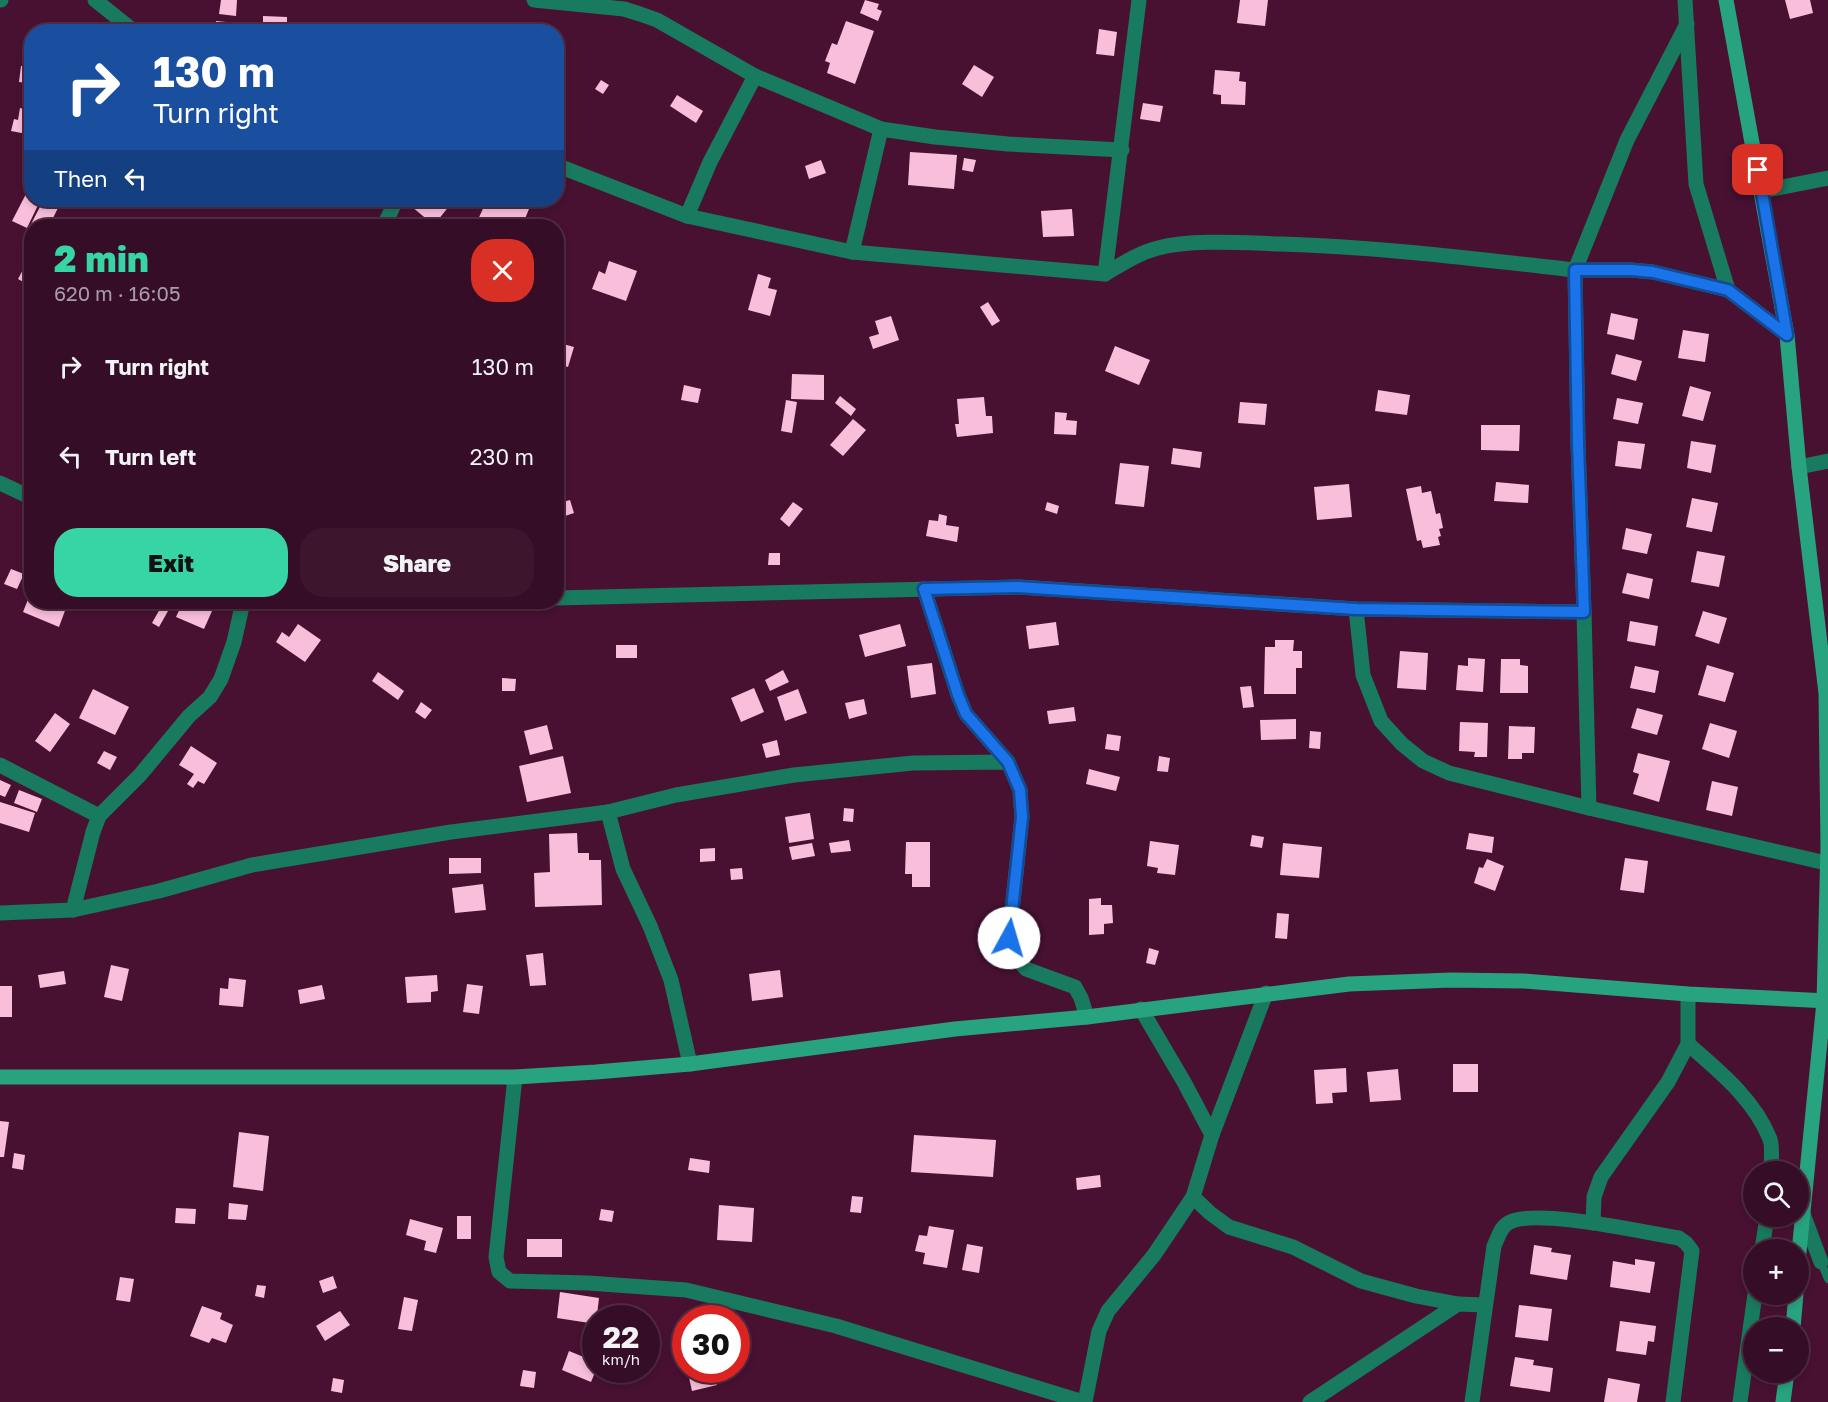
<!DOCTYPE html>
<html lang="en">
<head>
<meta charset="utf-8">
<style>
	body { margin:0; font-family:"Golos Text",sans-serif; background:#3d162e; color:#f1f3f6; height:100vh; display:flex; flex-direction:column; font-size:22px; white-space:nowrap }
	* { box-sizing:border-box; margin:0 }
	p { font-size:20px; color:#aa9ca7 }
	.icon { flex:none; width:33px; height:33px; fill:none; stroke:currentColor; stroke-width:2; stroke-linecap:round; stroke-linejoin:round }
	.map { position:relative; flex:1; overflow:hidden }
	.panel { position:absolute; left:24px; top:219px; width:540px; height:390px; display:flex; flex-direction:column; background:#360d26; border-radius:24px; box-shadow:0 3px 9px #0003,0 0 0 2px #502d43 }
	.panel>* { flex:none }
	.hud { position:absolute; left:24px; top:24px; width:540px; height:183px; border-radius:24px; box-shadow:0 3px 9px #0003,0 0 0 2px #502d43; background:#1a4fa0; color:#fff; overflow:hidden }
	.tools { position:absolute; left:1743px; top:1161px; display:grid; gap:12px }
	.tools a { display:grid; place-items:center; width:66px; height:66px; border-radius:50%; background:#360d26; box-shadow:0 3px 9px #0003,0 0 0 2px #502d43; font-size:30px }
	.speed { position:absolute; left:582px; top:1305px; display:flex; gap:12px; font-size:30px; font-weight:700; text-align:center }
	.speed>* { display:grid; place-content:center; width:78px; height:78px; border-radius:50%; background:#360d26; box-shadow:0 3px 9px #0003,0 0 0 2px #502d43; line-height:1 }
	.speed small { font-size:15px; font-weight:400 }
	.speed .limit { border:9px solid #d22; background:#fff; color:#111 }
	.pin { position:absolute; display:grid; place-items:center; width:51px; height:51px; color:#fff; margin:-26px; border-radius:12px; box-shadow:0 3px 9px #0006 }
	.me { position:absolute; width:66px; margin:-33px; rotate:6deg; stroke-linejoin:round; filter:drop-shadow(0 0 4px #0008) }
	.turn { display:flex; align-items:center; gap:21px; height:126px; padding:0 30px; font-size:27px }
	.turn .icon { width:78px; height:78px; stroke-width:2.5 }
	.turn b { display:block; font-size:42px; line-height:51px }
	.then { display:flex; align-items:center; height:57px; padding:0 30px; background:#0003; gap:12px; font-size:22px }
	.round { display:grid; place-items:center; flex:none; width:63px; height:63px; border-radius:24px; background:#3d162e }
	.overview { display:flex; align-items:center; justify-content:space-between; height:102px; padding:0 30px }
	h1 { font-size:36px; font-weight:800; line-height:45px; color:#37d4a6 }
	.button { display:flex; gap:12px; margin-top:auto; padding:12px 30px }
	.button a { flex:1; height:69px; border-radius:24px; background:#37d4a6; color:#111; font-size:24px; font-weight:800; line-height:69px; text-align:center }
	.button a+a { background:#3d162e; color:#f1f3f6 }
	ul { padding:0; list-style:none }
	li { display:flex; align-items:center; gap:18px; height:90px; padding:0 30px }
	li div { flex:1 }
	li b { display:block; font-size:22px }
	li em { font-style:normal }
	.map>svg:first-child { display:block }
	.building { fill:#f8beda }
	.lines { fill:none; stroke-linecap:round; stroke-linejoin:round }
	.lane { stroke:#187a5e; stroke-width:8 }
	.street { stroke:#187a5e; stroke-width:15 }
	.secondary { stroke:#28a37f; stroke-width:15 }
	.route-casing { stroke:#114b97; stroke-width:15 }
	.route { stroke:#1a73e8; stroke-width:10 }
</style>
</head>
<body>
<div class="map">
<svg width="1828" height="1402" viewBox="0 0 1828 1402">
	<rect width="100%" height="100%" fill="#481132"/>
	<g class="building">
		<polygon points="221,0 237,0 236,16 219,14"/>
		<polygon points="865,0 879,4 877,9 882,11 878,21 860,13"/>
		<polygon points="1240,0 1268,0 1265,26 1237,23"/>
		<polygon points="1785,0 1810,0 1813,13 1790,19"/>
		<polygon points="263,16 287,17 287,32 263,32"/>
		<polygon points="216,21 256,25 256,32 215,32"/>
		<polygon points="846,21 874,31 855,84 827,73 830,63 825,61 832,43 837,45"/>
		<polygon points="1099,29 1117,32 1114,56 1096,54"/>
		<polygon points="974,65 994,77 982,97 962,84"/>
		<polygon points="21,66 32,67 32,81 27,80 27,83 19,82"/>
		<polygon points="1215,70 1240,72 1239,81 1246,82 1245,105 1221,104 1221,95 1213,94"/>
		<polygon points="601,80 609,85 603,94 595,89"/>
		<polygon points="677,95 703,111 696,123 670,106"/>
		<polygon points="1143,103 1163,106 1160,122 1140,119"/>
		<polygon points="20,108 32,111 32,135 11,131 14,119 18,120"/>
		<polygon points="910,152 957,155 954,189 908,185"/>
		<polygon points="964,158 976,160 973,172 962,170"/>
		<polygon points="821,160 826,173 809,179 805,166"/>
		<polygon points="26,194 32,196 32,200 40,201 27,228 12,221"/>
		<polygon points="327,200 349,200 343,209"/>
		<polygon points="418,200 454,200 434,225 412,207"/>
		<polygon points="487,200 509,208 512,202 529,209 522,226 475,226"/>
		<polygon points="43,201 58,208 49,226 30,226"/>
		<polygon points="1072,209 1074,236 1043,237 1041,211"/>
		<polygon points="147,219 169,221 168,226 146,226"/>
		<polygon points="609,261 637,271 626,301 592,289 599,271 605,274"/>
		<polygon points="26,264 32,267 32,287 18,279"/>
		<polygon points="758,274 771,278 768,288 777,290 770,316 748,310"/>
		<polygon points="988,302 1000,321 992,326 980,307"/>
		<polygon points="1611,313 1638,319 1634,340 1607,334"/>
		<polygon points="891,316 899,340 873,349 869,337 879,334 875,321"/>
		<polygon points="1683,330 1709,334 1705,362 1678,358"/>
		<polygon points="556,342 574,347 568,367 556,364"/>
		<polygon points="1115,346 1150,360 1139,385 1105,371"/>
		<polygon points="1616,354 1642,361 1636,381 1611,374"/>
		<polygon points="792,374 824,375 824,400 791,399"/>
		<polygon points="684,385 701,389 698,403 681,400"/>
		<polygon points="1690,386 1711,392 1703,421 1682,416"/>
		<polygon points="1378,390 1410,395 1407,415 1375,411"/>
		<polygon points="840,396 856,409 851,416 835,403"/>
		<polygon points="984,397 986,416 992,416 993,433 957,437 955,424 959,424 957,399"/>
		<polygon points="1617,398 1643,403 1638,424 1613,419"/>
		<polygon points="786,400 797,402 792,433 781,431"/>
		<polygon points="1240,402 1267,404 1265,425 1238,423"/>
		<polygon points="1055,412 1067,413 1066,420 1077,421 1076,435 1054,434"/>
		<polygon points="853,419 866,430 843,456 830,445"/>
		<polygon points="1481,425 1520,425 1519,451 1481,450"/>
		<polygon points="1618,441 1645,444 1641,469 1615,466"/>
		<polygon points="1691,441 1716,445 1711,473 1687,468"/>
		<polygon points="1173,448 1202,452 1200,468 1171,464"/>
		<polygon points="1120,463 1149,466 1144,507 1115,504"/>
		<polygon points="1496,482 1529,485 1528,503 1494,501"/>
		<polygon points="1349,484 1352,517 1317,520 1314,487"/>
		<polygon points="1421,486 1422,493 1431,491 1436,514 1440,513 1443,528 1439,529 1441,536 1438,537 1440,545 1423,548 1421,540 1417,541 1406,489"/>
		<polygon points="1692,498 1718,503 1712,532 1686,527"/>
		<polygon points="570,500 574,513 556,519 556,504"/>
		<polygon points="793,502 803,509 789,527 780,519"/>
		<polygon points="1047,502 1059,506 1057,514 1045,510"/>
		<polygon points="939,514 947,516 946,525 959,527 957,542 926,536 929,520 938,521"/>
		<polygon points="1626,528 1652,534 1647,554 1622,549"/>
		<polygon points="1697,551 1725,556 1719,587 1691,582"/>
		<polygon points="769,553 780,553 780,565 768,565"/>
		<polygon points="11,569 24,574 17,589 4,584"/>
		<polygon points="1627,573 1653,579 1649,599 1622,593"/>
		<polygon points="31,592 32,602 50,602 66,608 59,627 23,612"/>
		<polygon points="183,602 216,602 204,629 176,617"/>
		<polygon points="161,607 168,611 159,627 152,623"/>
		<polygon points="1703,611 1727,618 1719,644 1695,636"/>
		<polygon points="1630,621 1658,626 1655,646 1627,641"/>
		<polygon points="1056,622 1059,645 1029,649 1026,626"/>
		<polygon points="298,624 321,640 305,662 276,642 282,632 289,637"/>
		<polygon points="900,624 906,646 865,657 859,635"/>
		<polygon points="1275,640 1294,640 1293,651 1302,651 1302,668 1296,668 1296,694 1264,694 1265,647 1275,647"/>
		<rect x="616" y="645" width="21" height="13"/>
		<polygon points="1400,651 1428,653 1426,690 1397,688"/>
		<polygon points="1468,658 1485,659 1483,692 1456,690 1458,665 1468,666"/>
		<polygon points="1501,659 1520,659 1520,665 1528,666 1528,693 1500,693"/>
		<polygon points="932,663 936,694 911,698 907,666"/>
		<polygon points="1707,665 1734,673 1725,702 1698,695"/>
		<polygon points="1635,666 1659,671 1655,693 1630,688"/>
		<polygon points="783,670 789,682 770,691 765,680"/>
		<polygon points="378,672 404,691 398,700 372,681"/>
		<polygon points="502,678 516,679 515,691 502,691"/>
		<polygon points="1251,686 1254,707 1243,708 1240,687"/>
		<polygon points="754,688 764,712 741,722 731,698"/>
		<polygon points="93,689 129,707 115,735 79,718"/>
		<polygon points="798,689 807,713 785,721 777,697"/>
		<polygon points="864,699 867,714 849,719 845,703"/>
		<polygon points="421,702 432,710 425,719 415,712"/>
		<polygon points="1074,707 1076,721 1049,724 1047,711"/>
		<polygon points="1637,708 1663,715 1657,735 1631,728"/>
		<polygon points="55,713 70,724 50,752 35,741"/>
		<polygon points="1296,719 1296,739 1261,740 1260,720"/>
		<polygon points="1460,722 1488,723 1487,757 1474,757 1475,752 1459,751"/>
		<polygon points="1710,723 1737,731 1729,758 1702,749"/>
		<polygon points="547,725 553,749 530,755 524,731"/>
		<polygon points="1509,726 1535,727 1534,753 1522,753 1522,759 1508,759"/>
		<polygon points="1310,731 1321,732 1320,749 1309,748"/>
		<polygon points="1107,734 1121,736 1119,751 1105,749"/>
		<polygon points="777,740 780,755 766,758 762,744"/>
		<polygon points="191,746 217,763 204,784 198,781 193,788 187,784 194,774 179,765"/>
		<polygon points="104,751 117,757 110,770 97,763"/>
		<polygon points="1638,753 1670,761 1659,802 1633,794 1639,774 1633,772"/>
		<polygon points="563,756 571,793 527,802 519,766"/>
		<polygon points="1159,756 1170,758 1168,772 1157,771"/>
		<polygon points="1089,769 1120,777 1116,791 1086,784"/>
		<polygon points="0,780 11,785 5,797 0,795"/>
		<polygon points="1712,781 1738,787 1732,816 1706,810"/>
		<polygon points="19,790 42,799 37,812 14,803"/>
		<polygon points="0,802 35,813 29,832 0,823"/>
		<polygon points="844,808 854,809 853,822 843,821"/>
		<polygon points="810,813 814,839 789,843 785,817"/>
		<polygon points="577,833 578,853 589,853 589,860 601,860 602,905 535,907 534,873 550,872 549,834"/>
		<polygon points="1469,833 1494,837 1492,853 1466,849"/>
		<polygon points="1252,835 1264,837 1262,848 1250,846"/>
		<polygon points="849,840 851,851 831,853 829,843"/>
		<polygon points="1150,841 1179,845 1175,875 1157,873 1158,868 1147,866"/>
		<polygon points="906,842 930,842 930,887 912,887 912,874 905,874"/>
		<polygon points="812,843 815,856 792,860 789,847"/>
		<polygon points="1283,843 1322,847 1319,878 1280,875"/>
		<polygon points="715,848 715,861 700,862 700,849"/>
		<polygon points="449,858 481,858 481,873 449,874"/>
		<polygon points="1625,858 1648,861 1644,893 1620,890"/>
		<polygon points="1487,859 1504,866 1495,891 1474,883 1479,867 1483,868"/>
		<polygon points="742,868 743,879 731,880 730,869"/>
		<polygon points="483,884 486,910 455,913 452,888"/>
		<polygon points="1101,898 1101,905 1112,905 1113,923 1104,924 1104,934 1089,935 1089,899"/>
		<polygon points="1277,913 1289,914 1287,939 1275,938"/>
		<polygon points="1149,948 1159,951 1155,965 1146,963"/>
		<polygon points="543,953 546,985 530,986 526,955"/>
		<polygon points="111,965 129,969 122,1001 104,997"/>
		<polygon points="780,970 783,997 752,1001 749,974"/>
		<polygon points="64,971 66,984 40,988 38,975"/>
		<polygon points="437,975 438,991 431,992 431,1002 407,1003 405,977"/>
		<polygon points="229,978 246,980 243,1007 219,1005 220,988 228,989"/>
		<polygon points="467,984 483,986 479,1014 463,1012"/>
		<polygon points="322,985 325,999 300,1004 298,990"/>
		<rect x="0" y="986" width="12" height="31"/>
		<rect x="1453" y="1064" width="25" height="28"/>
		<polygon points="1346,1068 1347,1092 1332,1093 1333,1103 1316,1104 1314,1070"/>
		<polygon points="1398,1069 1401,1100 1370,1102 1367,1072"/>
		<polygon points="0,1121 9,1122 4,1157 0,1157"/>
		<polygon points="239,1132 269,1136 263,1191 233,1187"/>
		<polygon points="914,1135 996,1140 993,1177 911,1172"/>
		<polygon points="14,1153 25,1155 23,1170 12,1168"/>
		<polygon points="690,1158 710,1161 709,1173 688,1170"/>
		<polygon points="1100,1175 1101,1187 1077,1190 1076,1178"/>
		<polygon points="852,1196 863,1197 861,1213 850,1212"/>
		<polygon points="229,1203 248,1205 246,1220 228,1219"/>
		<polygon points="719,1205 754,1208 752,1242 717,1240"/>
		<polygon points="176,1208 196,1209 195,1224 175,1223"/>
		<polygon points="601,1209 614,1211 612,1222 599,1220"/>
		<rect x="457" y="1216" width="14" height="23"/>
		<polygon points="410,1219 443,1228 436,1253 424,1250 426,1241 406,1235"/>
		<polygon points="929,1226 954,1230 947,1268 923,1264 925,1253 915,1251 919,1235 927,1236"/>
		<rect x="527" y="1239" width="35" height="18"/>
		<polygon points="967,1244 983,1247 979,1273 962,1270"/>
		<polygon points="1534,1245 1552,1248 1551,1252 1571,1255 1567,1280 1530,1274"/>
		<polygon points="1635,1259 1655,1262 1650,1293 1610,1287 1613,1261 1635,1265"/>
		<polygon points="333,1276 337,1288 323,1293 319,1281"/>
		<polygon points="120,1277 134,1279 130,1302 116,1300"/>
		<polygon points="257,1285 266,1286 264,1298 255,1296"/>
		<polygon points="560,1292 599,1298 596,1324 557,1318"/>
		<polygon points="404,1297 418,1300 412,1331 398,1329"/>
		<polygon points="1519,1305 1552,1309 1548,1341 1515,1337"/>
		<polygon points="202,1306 222,1313 220,1319 233,1325 226,1343 212,1338 209,1343 190,1336"/>
		<polygon points="340,1311 350,1325 325,1341 316,1326"/>
		<polygon points="1620,1321 1656,1326 1654,1342 1648,1341 1646,1355 1616,1351"/>
		<polygon points="569,1351 596,1362 596,1370 591,1382 562,1370"/>
		<polygon points="1515,1357 1534,1360 1533,1365 1553,1368 1550,1392 1510,1386"/>
		<polygon points="523,1370 536,1372 534,1388 520,1386"/>
		<polygon points="700,1370 713,1370 717,1385 692,1391 688,1373"/>
		<polygon points="333,1378 344,1380 342,1393 331,1391"/>
		<polygon points="1608,1378 1640,1384 1637,1402 1604,1402"/>
	</g>
	<g class="lines">
		<polyline class="lane" points="1821,1262 1828,1279"/>
		<g class="street">
			<polyline points="0,0 1,0"/>
			<polyline points="95,0 135,32"/>
			<polyline points="534,0 624,9 640,14 657,20 755,76 881,129 935,137 1008,144 1122,150"/>
			<polyline points="1685,0 1696,184 1728,290"/>
			<polyline points="556,165 687,216 710,162 755,76"/>
			<polyline points="1762,191 1828,178"/>
			<path d="M687,216L852,252L1105,274C1122,264 1138,253 1158,248C1192,239 1245,243 1281,244C1380,247 1477,259 1575,270L1627,140L1687,24"/>
			<polyline points="384,226 396,200"/>
			<polyline points="852,252 881,129"/>
			<polyline points="1105,274 1139,0"/>
			<polyline points="1799,467 1828,461"/>
			<polyline points="0,483 32,498"/>
			<polyline points="924,589 958,695 966,714 1008,762"/>
			<polyline points="556,598 1019,587 1356,609 1584,612 1589,808 1826,863"/>
			<polyline points="1356,609 1363,675 1381,721 1402,744 1423,761 1449,773 1589,808"/>
			<polyline points="1584,612 1578,444 1575,270 1631,270 1653,272 1728,290 1787,335"/>
			<polyline points="0,765 99,816"/>
			<polyline points="73,910 93,832 99,816 140,775 189,716 210,697 221,679 234,642 243,602"/>
			<polyline points="0,913 73,910 159,891 252,865 451,832 608,812"/>
			<path d="M1688,1044C1719,1071 1754,1099 1770,1139C1773,1148 1771,1162 1771,1172"/>
			<polyline points="690,1064 671,980 650,926 623,869 608,812 676,795 794,775 913,763 1008,762 1020,790 1022,817 1009,938 1016,957 1026,969 1075,987 1081,998 1087,1017"/>
			<polyline points="515,1077 496,1257 499,1272 510,1281 588,1283 686,1290 836,1326 1083,1402"/>
			<polyline points="1212,1135 1266,993"/>
			<polyline points="1193,1197 1210,1213 1229,1227 1293,1247 1361,1281 1416,1296 1458,1304 1485,1305"/>
			<polyline points="1803,1214 1821,1262"/>
			<polyline points="1593,1223 1594,1197 1601,1177 1668,1082 1688,1044 1688,994"/>
			<polyline points="1762,1250 1767,1216"/>
			<polyline points="1085,1402 1099,1331 1108,1311 1154,1255 1193,1197 1212,1135 1184,1082 1141,1009"/>
			<polyline points="1310,1402 1458,1304"/>
			<path d="M1472,1402L1494,1246C1498,1238 1500,1228 1508,1223C1533,1207 1647,1233 1679,1238L1686,1243L1692,1251L1673,1402"/>
			<polyline points="1740,1402 1755,1294"/>
		</g>
		<g class="secondary">
			<polyline points="1726,0 1787,335 1799,467 1826,693 1828,846 1824,1002 1798,1262"/>
			<polyline points="0,1077 515,1077 596,1072 690,1064 955,1029 1087,1017 1349,984 1451,980 1523,981 1688,994 1828,1001"/>
			<polyline points="1793,1328 1796,1294"/>
			<polyline points="1783,1402 1787,1372"/>
		</g>
	</g>
	<g class="lines">
		<g class="route-casing">
			<polyline id="route" points="1009,938 1022,817 1020,790 1008,762 966,714 958,695 924,589 1018,587 1356,609 1584,612 1578,444 1575,270 1631,270 1653,272 1728,290 1787,335 1758,170"/>
		</g>
		<use href="#route" class="route"/>
	</g>
</svg>
<div class="tools">
<a><svg class="icon" aria-label="search" viewBox="0 0 24 24"><circle cx="10" cy="10" r="6"/><path d="M15 15l6 6"/></svg></a>
<a>+</a>
<a>−</a>
</div>
<div class="speed"><div>22<small>km/h</small></div><div class="limit">30</div></div>
<div class="pin" style="left:1758px;top:170px;background:#d93025"><svg class="icon" aria-label="arrive" viewBox="0 0 24 24"><path d="M6 21V4h12l-3 4 3 4H6"/></svg></div>
<svg class="me" style="left:1009px;top:938px" viewBox="-20 -20 40 40"><circle r="19" fill="#fff"/><path d="M0-13L10 11 0 6-10 11z" fill="#1a73e8"/></svg>
<div class="hud">
<div class="turn"><svg class="icon" aria-label="right" viewBox="0 0 24 24"><path d="M7 20v-9h11M14 6l5 5-5 5"/></svg><div><b>130 m</b>Turn right</div></div>
<div class="then">Then<svg class="icon" aria-label="left" viewBox="0 0 24 24"><path d="M17 20v-9H6M10 6l-5 5 5 5"/></svg></div>
</div>
<section class="panel">
<div class="overview"><div><h1>2 min</h1><p>620 m · 16:05</p></div><a class="round" style="background:#d93025;color:#fff"><svg class="icon" aria-label="close" viewBox="0 0 24 24"><path d="M6 6l12 12M18 6L6 18"/></svg></a></div>
<ul>
<li><svg class="icon" aria-label="right" viewBox="0 0 24 24"><path d="M7 20v-9h11M14 6l5 5-5 5"/></svg><div><b>Turn right</b></div><em>130 m</em></li>
<li><svg class="icon" aria-label="left" viewBox="0 0 24 24"><path d="M17 20v-9H6M10 6l-5 5 5 5"/></svg><div><b>Turn left</b></div><em>230 m</em></li>
</ul>
<div class="button"><a>Exit</a><a>Share</a></div>
</section>
</div>
</body>
</html>
